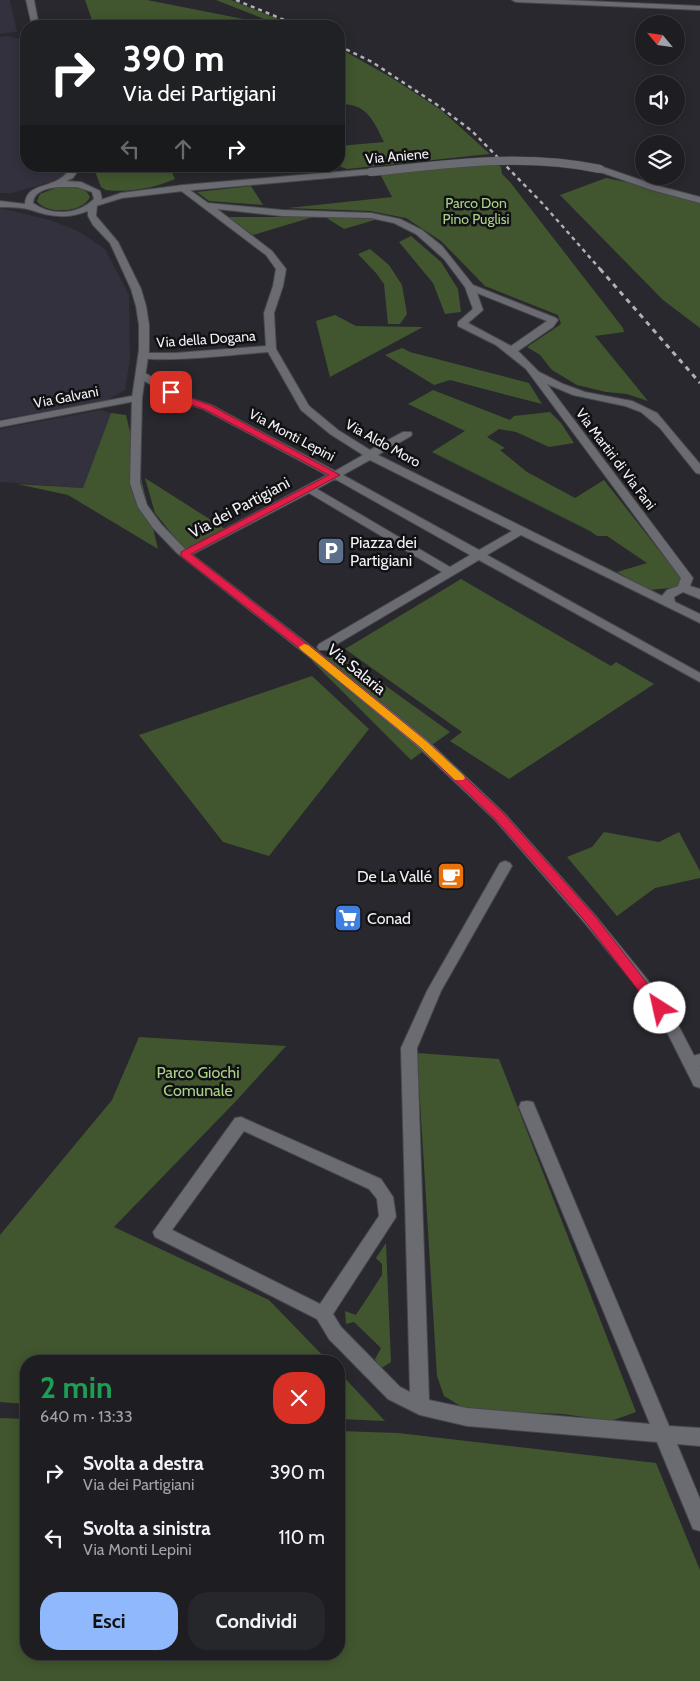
<!DOCTYPE html>
<html lang="it">
<head>
<meta charset="utf-8">
<style>
	body { margin:0; font-family:Cabin,sans-serif; background:#26272a; color:#f1f3f6; height:100vh; display:flex; flex-direction:column; font-size:19px; white-space:nowrap }
	* { box-sizing:border-box; margin:0 }
	p { font-size:16px; color:#a1a2a5 }
	.icon { flex:none; width:28px; height:28px; fill:none; stroke:currentColor; stroke-width:2; stroke-linecap:round; stroke-linejoin:round }
	.map { position:relative; flex:1; overflow:hidden }
	.panel { position:absolute; left:20px; top:1355px; width:325px; height:305px; display:flex; flex-direction:column; background:#1e1e22; border-radius:20px; box-shadow:0 2px 12px #0003,0 0 0 1px #3c3c40 }
	.panel>* { flex:none }
	.hud { position:absolute; left:20px; top:20px; width:325px; height:152px; border-radius:20px; box-shadow:0 2px 12px #0003,0 0 0 1px #3c3c40; background:#202124; color:#fff; overflow:hidden }
	.needle { width:32px; rotate:299deg }
	.tools { position:absolute; left:635px; top:15px; display:grid; gap:10px }
	.tools a { display:grid; place-items:center; width:50px; height:50px; border-radius:50%; background:#1e1e22; box-shadow:0 2px 12px #0003,0 0 0 1px #3c3c40; font-size:25px }
	.pin { position:absolute; display:grid; place-items:center; width:42px; height:42px; color:#fff; margin:-21px; border-radius:10px; box-shadow:0 2px 8px #0006 }
	.me { position:absolute; width:55px; margin:-28px; rotate:325deg; stroke-linejoin:round; filter:drop-shadow(0 0 4px #0008) }
	.turn { display:flex; align-items:center; gap:18px; height:105px; padding:0 20px; font-size:22px }
	.turn .icon { width:65px; height:65px; stroke-width:2.5 }
	.turn b { display:block; font-size:35px; line-height:42px }
	.lanes { display:flex; align-items:center; height:48px; padding:0 20px; background:#0003; justify-content:center; gap:25px; direction:ltr }
	.lanes .off { opacity:.35 }
	.round { display:grid; place-items:center; flex:none; width:52px; height:52px; border-radius:20px; background:#26272a }
	.head { display:flex; align-items:center; justify-content:space-between; height:85px; padding:0 20px }
	h1 { font-size:30px; font-weight:700; line-height:38px; color:#1e9e55 }
	.cta { display:flex; gap:10px; margin-top:auto; padding:10px 20px }
	.cta a { flex:1; height:58px; border-radius:20px; background:#90b8fd; color:#111; font-size:20px; font-weight:700; line-height:58px; text-align:center }
	.cta a+a { background:#26272a; color:#f1f3f6 }
	ul { padding:0; list-style:none }
	li { display:flex; align-items:center; gap:15px; height:65px; padding:0 20px }
	li div { flex:1 }
	li b { display:block; font-size:19px }
	li em { font-style:normal }
	.map>svg:first-child { display:block }
	.built { fill:#32313d }
	.green { fill:#41562f }
	.lines { fill:none; stroke-linecap:round; stroke-linejoin:round }
	.minor-casing { stroke:#47474c; stroke-width:2 }
	.tertiary-casing { stroke:#47474c; stroke-width:2 }
	.secondary-casing { stroke:#47474c; stroke-width:2 }
	.minor { fill:#6b6b72; fill-rule:evenodd }
	.tertiary { fill:#6b6b72; fill-rule:evenodd }
	.secondary { fill:#6b6b72; fill-rule:evenodd }
	.rail-far1 { stroke:#b2b2b6; stroke-width:2.5; stroke-dasharray:4 4; stroke-linecap:butt }
	.rail { stroke:#b2b2b6; stroke-width:3; stroke-dasharray:5 5; stroke-linecap:butt }
	.tertiary-bridge-casing { stroke:#47474c; stroke-width:9; stroke-linecap:butt }
	.tertiary-bridge { stroke:#6b6b72; stroke-width:8 }
	.route { fill:#e11d48; stroke:#92132f }
	.slow { fill:#f59e0b }
	.labels { text-anchor:middle; stroke-width:5; stroke-linejoin:round; paint-order:stroke }
	.far-street-label { font-size:14px; fill:#f1f1f5; stroke:#111114 }
	.far-park-label { font-size:14px; fill:#a9d387; stroke:#111114 }
	.street-label { font-size:16px; fill:#f1f1f5; stroke:#111114 }
	.poi-label { font-size:16px; fill:#f1f1f5; stroke:#111114; text-anchor:start }
	.park-label { font-size:16px; fill:#a9d387; stroke:#111114 }
</style>
</head>
<body>
<div class="map">
<svg width="700" height="1681" viewBox="0 0 700 1681">
	<rect width="100%" height="100%" fill="#28282e"/>
	<g class="built">
		<polygon points="0,0 10,0 17,32 0,34"/>
		<polygon points="9,36 20,39 22,55 26,55 26,166 70,166 68,173 54,181 12,193 0,193 0,37"/>
		<polygon points="0,208 50,220 78,231 105,249 129,295 130,359 125,390 104,402 0,419"/>
		<polygon points="101,410 111,413 83,488 0,482 0,429"/>
	</g>
	<g class="green">
		<polygon points="85,0 147,0 259,22 269,21 216,0 231,0 295,26 94,26"/>
		<path d="M339,48L392,78L441,110L490,154L347,169L339,166V146L384,142C373,120 367,103 339,104Z"/>
		<polygon points="495,163 501,167 502,174 510,182 623,328 624,332 595,336 648,401 627,394 606,392 577,385 552,370 540,355 527,347 561,324 558,315 485,286 441,241 406,218 370,211 288,208 392,197 380,174"/>
		<path d="M93,166H169L175,179C155,188 127,193 106,190L101,187Z"/>
		<polygon points="606,178 700,197 700,328 663,300 560,195"/>
		<polygon points="251,186 263,205 209,201 197,192"/>
		<path d="M58,187C70,187 85,185 90,197C83,213 46,215 37,201L40,194Z"/>
		<polygon points="228,217 313,217 253,235"/>
		<polygon points="325,217 378,219 344,229"/>
		<polygon points="411,236 441,262 458,289 461,312 445,314 433,283 399,242"/>
		<polygon points="370,249 389,265 402,285 407,314 400,324 388,324 384,284 376,273 358,254"/>
		<polygon points="335,315 356,326 423,327 330,377 316,321"/>
		<polygon points="402,348 410,352 529,383 542,404 450,380 434,385 385,355"/>
		<polygon points="433,390 510,420 514,416 550,412 561,423 574,443 549,447 516,432 499,429 487,437 505,448 500,450 527,472 575,498 604,480 681,578 680,587 649,590 617,572 647,563 607,536 597,536 590,531 432,452 465,431 408,404"/>
		<polygon points="111,413 126,415 158,549 68,495 17,484 83,488"/>
		<polygon points="145,478 225,529 185,550 155,513"/>
		<polygon points="461,579 611,666 616,662 654,684 509,779 450,741 462,732 345,649"/>
		<polygon points="340,653 450,732 411,760 312,661"/>
		<polygon points="312,676 369,729 269,856 223,842 139,735"/>
		<polygon points="604,832 659,842 679,832 700,871 700,878 655,888 617,916 567,857 592,847"/>
		<polygon points="139,1037 286,1046 236,1101 114,1227 269,1300 328,1361 26,1361 26,1404 0,1402 0,1235 112,1100"/>
		<polygon points="417,1053 499,1059 636,1412 611,1421 563,1414 467,1410 444,1396 437,1376"/>
		<polygon points="386,1243 391,1362 380,1369 375,1359 381,1348 354,1322 346,1324 345,1311 356,1315 382,1275 382,1264 376,1258"/>
		<polygon points="339,1372 385,1421 339,1419"/>
		<polygon points="0,1418 26,1419 26,1654 339,1654 339,1431 398,1433 656,1463 700,1570 700,1681 0,1681"/>
	</g>
	<g class="lines">
		<g class="minor-casing">
			<g id="minor">
				<polygon points="512,0 565,0 700,6 700,10 516,2"/>
				<path d="M183,185L208,203L282,210L371,213L400,219L422,230L442,246L473,285L556,318L558,320L553,327L518,351L539,372L563,384L585,392L632,401L657,413L700,464V474L696,473L660,428L641,412L625,406L573,395L547,384L693,578L690,586L700,589V599L683,592L674,597L675,602L700,614V623L521,535L487,555L700,673V682L479,560L327,650H319L317,647L319,644L442,572L309,493L189,556H181L179,554L181,552L327,475L203,409L182,402L137,377V373H145L190,398L211,405L335,471L363,455L330,434L301,410L268,352C248,353 148,365 138,356L143,353H175L266,346L264,313L273,286L276,269L266,255L180,190L179,188ZM217,209L282,216L371,218L394,223L416,234L444,259L465,287L473,309L458,322V326L496,345L526,369L681,578L678,586L667,590L662,596L378,455L411,436L412,434L411,432H403L370,450L338,430L309,406L276,349L274,313L283,286L286,269L272,251ZM477,293L547,321L511,346L468,323L483,310ZM370,460L512,531L479,550L343,475ZM335,479L470,555L450,567L317,489Z"/>
				<polygon points="137,395 142,398 141,400 0,427 0,421"/>
				<path d="M505,861L510,863L512,866L441,991L417,1048L429,1400L467,1408L650,1424L519,1107L521,1102L527,1101L533,1102L669,1426L700,1428V1446L677,1444L700,1499V1531L693,1529L657,1442L467,1426L420,1415L388,1399L329,1339L317,1319L155,1237L153,1232L235,1118L241,1117L381,1179L393,1197L396,1217L333,1314L341,1327L400,1387L410,1392L401,1048L427,991L500,863ZM244,1131L369,1189L377,1199L379,1216L320,1304L172,1230Z"/>
				<polygon points="700,1054 700,1066 690,1068 685,1066 682,1062 685,1058"/>
			</g>
		</g>
		<g class="tertiary-casing">
			<g id="tertiary">
				<polygon points="597,167 603,167 658,186 700,197 700,203 652,190 597,171"/>
				<polygon points="371,169 375,172 374,174 183,191 122,198 96,206 92,203 121,193 183,185"/>
			</g>
		</g>
		<g class="secondary-casing">
			<g id="secondary">
				<polygon points="26,0 34,0 39,26 32,26"/>
				<path d="M73,166H81L73,178L66,181L81,182L100,191L102,199L97,205L96,216L118,242L141,289L146,306L149,325V350L142,398L140,483L147,505L161,524L185,549L316,650L427,740L505,814L594,914L655,989L675,1019L700,1067V1088L694,1086L664,1026L645,997L584,922L495,820L417,746L308,656L177,553L153,528L138,507L130,483L132,398L139,350V325L136,306L131,289L110,243L93,225L88,216V211C67,219 51,217 31,210C22,207 10,207 0,207V201L25,204C26,188 39,188 51,183C60,180 67,174 73,166ZM59,187H77L92,192L94,199C78,215 51,216 33,203C34,190 49,188 59,187Z"/>
			</g>
		</g>
		<use href="#minor" class="minor"/>
		<use href="#tertiary" class="tertiary"/>
		<use href="#secondary" class="secondary"/>
		<g class="rail-far1">
			<polyline points="236,0 299,26"/>
			<polyline points="339,46 372,62 436,104 472,131 542,203 601,270"/>
		</g>
		<polyline class="rail" points="600,269 700,383"/>
		<g class="tertiary-bridge-casing">
			<path id="tertiary-bridge" d="M371,172C449,164 522,153 600,169"/>
		</g>
		<use href="#tertiary-bridge" class="tertiary-bridge"/>
	</g>
	<path class="route" d="M168,390C173,390 202,403 210,405L340,475L191,554L316,651L426,741L504,814L594,915L664,1005L666,1008L664,1012H655L585,921L496,820L418,745L308,655L181,556V552L329,475L204,409L183,402L168,394Z"/>
	<polygon class="slow" points="304,644 308,645 426,741 463,775 465,778 463,780 455,780 418,745 300,649 299,647"/>
	<defs>
		<g id="parking-square" transform="scale(1.4375)"><rect x="-9" y="-9" width="18" height="18" rx="4" fill="#5c6f8a" stroke="#111114"/><path d="M-3.5-5.5H1a3.5 3.5 0 0 1 0 7H-1V5.5H-3.5ZM-1-3.4V-.6H.8a1.4 1.4 0 0 0 0-2.8Z" fill="#fff"/></g>
		<g id="cafe-square" transform="scale(1.4375)"><rect x="-9" y="-9" width="18" height="18" rx="4" fill="#e8710a" stroke="#111114"/><path d="M-5.5-4.5H6V0H3Q3 3.5 0 3.5H-2.5Q-5.5 3.5-5.5 0ZM3-3.2v2h1.7v-2ZM-6 4.5H4V6H-6Z" fill="#fff"/></g>
		<g id="supermarket-square" transform="scale(1.4375)"><rect x="-9" y="-9" width="18" height="18" rx="4" fill="#3f7fe0" stroke="#111114"/><path d="M-6-5.5h2.5l.6 2H6L4.5 2H-2.5L-4.4-4H-6ZM-1.5 3.2a1.3 1.3 0 1 0 .1 0ZM3 3.2a1.3 1.3 0 1 0 .1 0Z" fill="#fff"/></g>
	</defs>
	<g fill-rule="evenodd">
		<use href="#parking-square" x="331" y="551"/>
		<use href="#cafe-square" x="451" y="876"/>
		<use href="#supermarket-square" x="348" y="918"/>
	</g>
	<g class="labels">
		<g class="far-street-label">
			<text transform="translate(397 156) rotate(-5)" y="5">Via Aniene</text>
			<text transform="translate(206 339) rotate(-4)" y="5">Via della Dogana</text>
			<text transform="translate(66 397) rotate(-11)" y="5">Via Galvani</text>
			<text transform="translate(292 435) rotate(28)" y="5">Via Monti Lepini</text>
			<text transform="translate(383 443) rotate(29)" y="5">Via Aldo Moro</text>
			<text transform="translate(616 459) rotate(53)" y="5">Via Martiri di Via Fani</text>
		</g>
		<g class="far-park-label">
			<text x="476" y="208">Parco Don<tspan x="476" dy="16">Pino Puglisi</tspan></text>
		</g>
		<g class="street-label">
			<text transform="translate(239 507) rotate(-28)" y="6">Via dei Partigiani</text>
			<text transform="translate(357 669) rotate(39)" y="6">Via Salaria</text>
		</g>
		<g class="poi-label">
			<text x="350" y="548">Piazza dei<tspan x="350" dy="18">Partigiani</tspan></text>
			<text x="432" y="882" text-anchor="end">De La Vallé</text>
			<text x="367" y="924">Conad</text>
		</g>
		<g class="park-label">
			<text x="198" y="1078">Parco Giochi<tspan x="198" dy="18">Comunale</tspan></text>
		</g>
	</g>
</svg>
<div class="tools">
<a><svg class="needle" viewBox="-14 -14 28 28"><path d="M0-13l5 13h-10z" fill="#e53935"/><path d="M0 13l5-13h-10z" fill="#a1a2a5"/></svg></a>
<a><svg class="icon" aria-label="sound" viewBox="0 0 24 24"><path d="M4 9h4l5-4v14l-5-4H4zM17 9q2 3 0 6"/></svg></a>
<a><svg class="icon" aria-label="layers" viewBox="0 0 24 24"><path d="M12 4l9 5-9 5-9-5zM3 14l9 5 9-5"/></svg></a>
</div>
<div class="pin" style="left:171px;top:392px;background:#d93025"><svg class="icon" aria-label="arrive" viewBox="0 0 24 24"><path d="M6 21V4h12l-3 4 3 4H6"/></svg></div>
<svg class="me" style="left:660px;top:1008px" viewBox="-20 -20 40 40"><circle r="19" fill="#fff"/><path d="M0-13L10 11 0 6-10 11z" fill="#e11d48"/></svg>
<div class="hud">
<div class="turn"><svg class="icon" aria-label="right" viewBox="0 0 24 24"><path d="M7 20v-9h11M14 6l5 5-5 5"/></svg><div><b>390 m</b>Via dei Partigiani</div></div>
<div class="lanes"><svg class="icon off" aria-label="left" viewBox="0 0 24 24"><path d="M17 20v-9H6M10 6l-5 5 5 5"/></svg><svg class="icon off" aria-label="ahead" viewBox="0 0 24 24"><path d="M12 20V5M6 11l6-6 6 6"/></svg><svg class="icon" aria-label="right" viewBox="0 0 24 24"><path d="M7 20v-9h11M14 6l5 5-5 5"/></svg></div>
</div>
<section class="panel">
<div class="head"><div><h1>2 min</h1><p>640 m · 13:33</p></div><a class="round" style="background:#d93025;color:#fff"><svg class="icon" aria-label="close" viewBox="0 0 24 24"><path d="M6 6l12 12M18 6L6 18"/></svg></a></div>
<ul>
<li><svg class="icon" aria-label="right" viewBox="0 0 24 24"><path d="M7 20v-9h11M14 6l5 5-5 5"/></svg><div><b>Svolta a destra</b><p>Via dei Partigiani</p></div><em>390 m</em></li>
<li><svg class="icon" aria-label="left" viewBox="0 0 24 24"><path d="M17 20v-9H6M10 6l-5 5 5 5"/></svg><div><b>Svolta a sinistra</b><p>Via Monti Lepini</p></div><em>110 m</em></li>
</ul>
<div class="cta"><a>Esci</a><a>Condividi</a></div>
</section>
</div>
</body>
</html>
